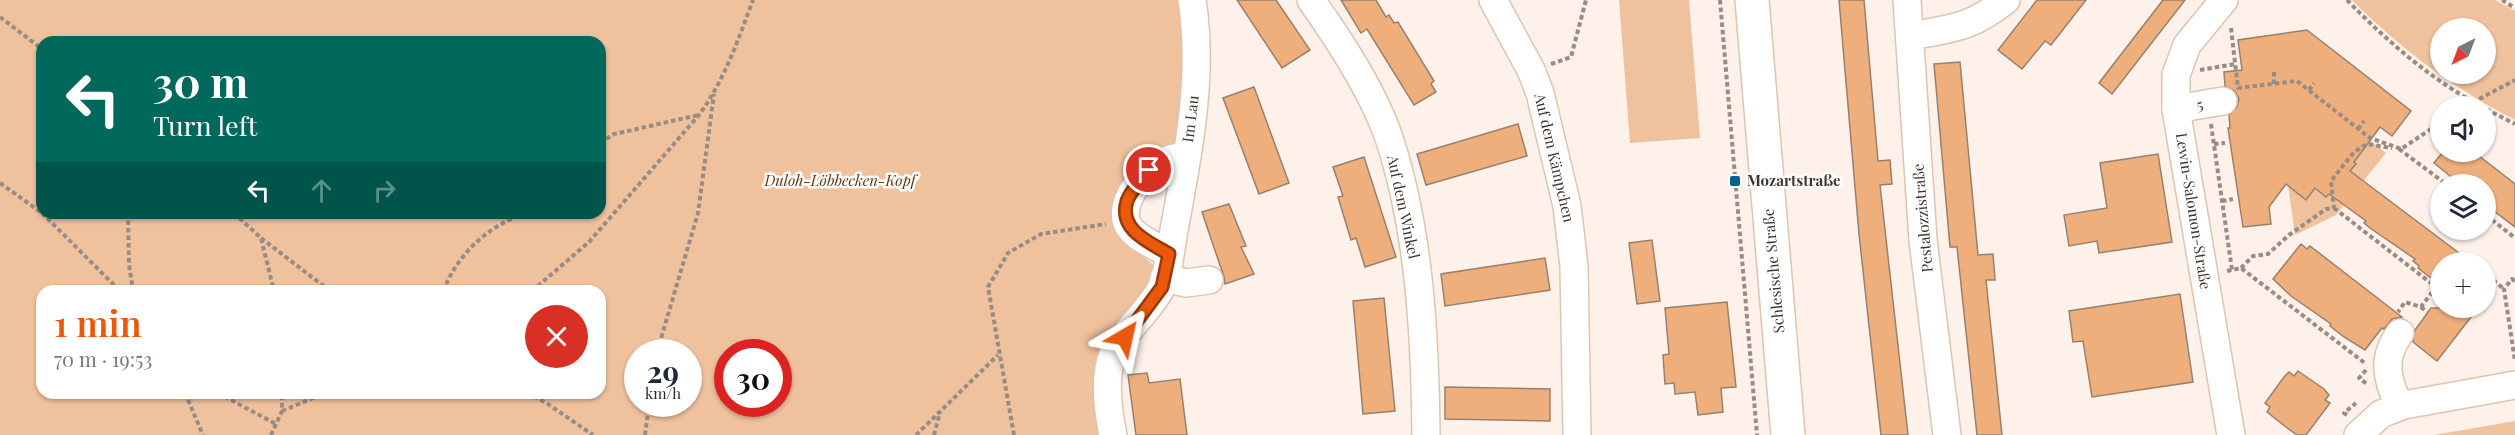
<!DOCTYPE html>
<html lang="en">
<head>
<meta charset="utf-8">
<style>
	body { margin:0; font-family:"Playfair Display",serif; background:#f2f2f3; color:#1f2937; height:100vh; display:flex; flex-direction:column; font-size:22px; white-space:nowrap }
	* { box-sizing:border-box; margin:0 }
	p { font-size:20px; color:#747a83 }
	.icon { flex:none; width:33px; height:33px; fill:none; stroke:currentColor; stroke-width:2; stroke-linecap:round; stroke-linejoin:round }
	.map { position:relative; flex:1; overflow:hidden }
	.sheet { position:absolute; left:36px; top:285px; width:570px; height:114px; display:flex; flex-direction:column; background:#fff; border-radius:18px; box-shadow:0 2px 4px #0004 }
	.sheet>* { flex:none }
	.top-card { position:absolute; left:36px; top:36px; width:570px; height:183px; border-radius:18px; box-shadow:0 2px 4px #0004; background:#00695c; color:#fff; overflow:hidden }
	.needle { width:39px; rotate:222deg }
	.buttons { position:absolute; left:2430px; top:18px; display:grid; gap:12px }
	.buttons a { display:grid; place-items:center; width:66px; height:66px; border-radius:50%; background:#fff; box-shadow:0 2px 4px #0004; font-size:30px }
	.speed { position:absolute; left:624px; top:339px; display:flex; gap:12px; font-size:30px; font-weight:700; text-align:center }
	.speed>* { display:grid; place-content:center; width:78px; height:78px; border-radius:50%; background:#fff; box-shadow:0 2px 4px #0004; line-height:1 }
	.speed small { font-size:15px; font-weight:400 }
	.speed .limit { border:9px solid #d22; background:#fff; color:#111 }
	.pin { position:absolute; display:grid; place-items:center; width:51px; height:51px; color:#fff; margin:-26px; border:3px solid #fff; border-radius:50%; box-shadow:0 2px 6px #0007 }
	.me { position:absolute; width:66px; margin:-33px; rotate:36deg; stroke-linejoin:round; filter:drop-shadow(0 0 4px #0008) }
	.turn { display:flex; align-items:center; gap:21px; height:126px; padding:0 18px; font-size:27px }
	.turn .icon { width:78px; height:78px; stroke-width:2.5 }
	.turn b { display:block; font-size:42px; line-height:51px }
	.lanes { display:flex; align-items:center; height:57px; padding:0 18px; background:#0003; justify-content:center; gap:30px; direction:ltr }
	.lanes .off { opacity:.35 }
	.round { display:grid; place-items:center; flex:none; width:63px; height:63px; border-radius:32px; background:#f2f2f3 }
	.head { display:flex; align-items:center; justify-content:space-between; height:102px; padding:0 18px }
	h1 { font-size:36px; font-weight:600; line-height:45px; color:#ea580c }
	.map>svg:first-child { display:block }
	.green { fill:#efc19d; fill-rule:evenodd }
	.building { fill:#efaf7c; stroke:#99806d; stroke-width:1.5 }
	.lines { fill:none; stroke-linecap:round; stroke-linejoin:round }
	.minor-casing { stroke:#dfc4af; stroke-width:30 }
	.major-casing { stroke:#dfc4af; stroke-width:36 }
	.path { stroke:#988c84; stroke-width:4; stroke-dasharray:4.5 3; stroke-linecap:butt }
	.minor { stroke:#fff; stroke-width:27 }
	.major { stroke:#fff; stroke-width:33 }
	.route-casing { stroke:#983908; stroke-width:15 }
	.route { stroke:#ea580c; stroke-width:10 }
	.poi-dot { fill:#006291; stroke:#fff; stroke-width:2 }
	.labels { text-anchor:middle; stroke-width:5; stroke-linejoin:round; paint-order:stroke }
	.street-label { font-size:15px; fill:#3f342c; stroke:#fff }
	.park-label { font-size:15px; font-style:italic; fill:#60360f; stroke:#fff }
	.poi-label { font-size:15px; font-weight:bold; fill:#3f342c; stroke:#fff; text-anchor:start }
</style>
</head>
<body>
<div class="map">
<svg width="2515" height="435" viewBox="0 0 2515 435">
	<rect width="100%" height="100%" fill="#fdf1e9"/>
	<g class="green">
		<path d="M0,0H1189L1186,141L1117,204L1114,231L1159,270L1101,359L1107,435H0ZM42,42H600V213H42ZM42,291H600V393H42ZM638,352H688V404H638ZM728,352H778V404H728Z"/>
		<polygon points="1619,0 1689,0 1700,138 1630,143"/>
		<path d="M2352,0H2495L2515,11V120C2452,87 2402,50 2352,0ZM2486,28V74H2440V28Z"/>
		<polygon points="2297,82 2386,153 2336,215 2295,235 2274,85"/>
		<polygon points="2515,421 2515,435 2434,435"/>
	</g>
	<g class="building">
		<polygon points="1237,0 1276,0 1310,50 1282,68"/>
		<polygon points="1341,0 1376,0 1386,17 1389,15 1394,23 1398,22 1434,81 1431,84 1436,92 1414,105 1367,29 1361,33"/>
		<polygon points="1839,0 1864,0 1878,161 1890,160 1892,184 1880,185 1908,435 1881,435 1859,234"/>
		<polygon points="2037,0 2086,0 2051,45 2045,41 2022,69 1998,50"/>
		<polygon points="2163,0 2185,0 2112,94 2099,83"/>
		<polygon points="2307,30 2411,111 2392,136 2380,127 2354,162 2356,164 2350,171 2471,262 2440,262 2440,285 2418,268 2419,266 2413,261 2415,259 2370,228 2364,223 2366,221 2329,194 2326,197 2315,188 2306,200 2286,184 2269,207 2271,224 2243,227 2228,128 2230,128 2229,115 2237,107 2239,99 2235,91 2225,86 2224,72 2242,70 2238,40"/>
		<polygon points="1960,62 1978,255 1993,254 1995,280 1986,280 2002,435 1977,435 1957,247 1950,247 1934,64"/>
		<polygon points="1254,87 1289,183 1259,194 1223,98"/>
		<polygon points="1518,124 1527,156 1426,185 1417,154"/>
		<polygon points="2443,152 2474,152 2515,184 2515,227 2486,205 2486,184 2460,184 2434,163"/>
		<polygon points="2158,154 2172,242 2099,253 2097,241 2069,246 2064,215 2107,208 2100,163"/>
		<polygon points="1364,157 1396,257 1365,267 1356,238 1351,240 1338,197 1343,196 1333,167"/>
		<polygon points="1229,204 1246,246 1241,247 1254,274 1225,284 1224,277 1202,212"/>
		<polygon points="1652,240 1660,301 1637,304 1629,243"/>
		<polygon points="2301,244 2307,249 2310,246 2402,317 2392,319 2384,329 2382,328 2365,350 2344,337 2330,326 2331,324 2291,296 2273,279"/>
		<polygon points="1545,258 1550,290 1445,306 1441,274"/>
		<polygon points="2180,294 2193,382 2092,397 2083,341 2073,342 2069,311"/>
		<polygon points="1384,298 1395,411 1363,414 1353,301"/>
		<polygon points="1727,302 1736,387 1721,388 1723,412 1698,415 1695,392 1675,394 1674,383 1665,384 1663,355 1669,354 1665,308"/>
		<polygon points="2431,308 2478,308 2437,361 2413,342 2415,330"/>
		<polygon points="2298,371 2324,389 2329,395 2325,400 2330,403 2306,435 2297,435 2286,427 2267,412 2270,407 2265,403 2284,377 2289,372 2294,376"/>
		<polygon points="1147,373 1149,383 1180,379 1187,435 1136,435 1128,375"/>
		<polygon points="1445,387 1550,389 1550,421 1445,419"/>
	</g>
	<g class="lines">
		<g class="minor-casing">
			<g id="minor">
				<path d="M1311,0C1340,41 1373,91 1389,138C1420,232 1425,337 1426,435"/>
				<polyline points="1493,0 1531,70 1540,93 1567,206 1574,266 1577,435"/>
				<polyline points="1907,0 1923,240 1947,435"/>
				<polyline points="2224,0 2187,45 2176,75 2176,109 2231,435"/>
				<path d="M1911,36C1953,28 1971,28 2006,0"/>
				<polyline points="2176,109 2223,101"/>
				<path d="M1169,254C1157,246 1129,236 1126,220C1121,198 1146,170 1164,161C1171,158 1180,157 1187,155"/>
				<polyline points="1164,278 1186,283 1209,280"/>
				<path d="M2399,406C2387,379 2381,359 2400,333"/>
				<path d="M1113,435C1108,411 1103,378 1113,354C1122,333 1151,309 1161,288C1169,273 1171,246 1174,230C1188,155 1204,76 1192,0"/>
				<polyline points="2358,435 2381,414 2404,405 2515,385"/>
			</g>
		</g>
		<g class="major-casing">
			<polyline id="major" points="1752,0 1788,435"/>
		</g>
		<g class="path">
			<polyline points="1720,0 1757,435"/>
			<path d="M2347,0C2387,41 2430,79 2481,106"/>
			<polyline points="2502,0 2515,8"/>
			<polyline points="0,17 42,49"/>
			<polyline points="2231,28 2238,88 2297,81 2370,138 2401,149 2440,123"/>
			<polyline points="1551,64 1571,57 1586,0"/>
			<polyline points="2200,70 2235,64"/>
			<polyline points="2274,84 2274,72"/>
			<polyline points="2309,90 2314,83"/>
			<polyline points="2466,106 2515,80"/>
			<polyline points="2486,109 2515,124"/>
			<polyline points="2211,124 2232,270"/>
			<polyline points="2358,129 2364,121"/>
			<polyline points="600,143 614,134 699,115"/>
			<polyline points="2214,144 2225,143"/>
			<polyline points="2399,149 2446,184"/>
			<polyline points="0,183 42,213"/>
			<polyline points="2222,201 2233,199"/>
			<polyline points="2334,208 2436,287 2421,307 2405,302 2398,312"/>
			<polyline points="42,213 120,291"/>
			<polyline points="128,213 129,264 133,291"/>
			<polyline points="234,213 261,238 274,291"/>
			<polyline points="2486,215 2515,238"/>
			<polyline points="261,238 330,291"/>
			<polyline points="2241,268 2253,256 2268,254 2289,235 2326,209 2334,208 2331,181 2354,152 2367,144 2392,148"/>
			<polyline points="2227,271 2241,268 2366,364"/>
			<polyline points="2493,280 2504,289"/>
			<polyline points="2515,281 2512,279 2504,289 2515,361"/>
			<path d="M443,291C458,254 488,225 527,213"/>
			<path d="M532,291L589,242L699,115C725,79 738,40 753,0"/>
			<polyline points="2421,307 2427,312"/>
			<polyline points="657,352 698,213 714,94"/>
			<polyline points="2366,370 2359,378 2368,385"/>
			<polyline points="185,393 203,435"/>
			<polyline points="218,393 276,424"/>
			<polyline points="527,393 548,404 593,435"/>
			<polyline points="282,411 325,393"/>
			<polyline points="2347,415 2344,413 2356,403"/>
			<polyline points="271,435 282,411 282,393"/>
			<polyline points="645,435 649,404"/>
			<polyline points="916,435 998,355"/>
			<polyline points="934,435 940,412"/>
			<polyline points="1014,435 988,287 1008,253 1041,234 1106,224"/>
		</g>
		<use href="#minor" class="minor"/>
		<use href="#major" class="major"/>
	</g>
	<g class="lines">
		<g class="route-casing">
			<path id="route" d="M1125,337L1162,287L1169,254C1149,242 1118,230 1127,201C1130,191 1143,179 1149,170"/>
		</g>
		<use href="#route" class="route"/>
	</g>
	<rect class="poi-dot" x="1729" y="175" width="12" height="12" rx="3"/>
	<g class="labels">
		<g class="street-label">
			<text transform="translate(2200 105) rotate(-10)" y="5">5</text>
			<text transform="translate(1191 119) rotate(-83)" y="5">Im Lau</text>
			<text transform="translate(1554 158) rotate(77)" y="5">Auf dem Kämpchen</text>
			<text transform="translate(1403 207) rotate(78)" y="5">Auf dem Winkel</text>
			<text transform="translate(2193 211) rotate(81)" y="5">Lewin-Salomon-Straße</text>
			<text transform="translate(1923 218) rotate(-95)" y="5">Pestalozzistraße</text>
			<text transform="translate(1774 271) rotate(-95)" y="5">Schlesische Straße</text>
		</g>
		<g class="park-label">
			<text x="840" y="186">Duloh-Löbbecken-Kopf</text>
		</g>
		<g class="poi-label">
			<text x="1747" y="186">Mozartstraße</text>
		</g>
	</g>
</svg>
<div class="buttons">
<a><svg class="needle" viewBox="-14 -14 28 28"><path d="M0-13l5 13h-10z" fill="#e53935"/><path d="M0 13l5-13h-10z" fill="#747a83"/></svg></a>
<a><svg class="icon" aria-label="sound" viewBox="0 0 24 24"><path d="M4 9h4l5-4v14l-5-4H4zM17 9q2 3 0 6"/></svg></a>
<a><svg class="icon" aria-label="layers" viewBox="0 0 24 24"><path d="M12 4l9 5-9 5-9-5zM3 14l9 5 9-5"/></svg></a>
<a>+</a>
</div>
<div class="speed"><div>29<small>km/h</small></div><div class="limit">30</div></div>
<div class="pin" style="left:1149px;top:170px;background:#d93025"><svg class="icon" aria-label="arrive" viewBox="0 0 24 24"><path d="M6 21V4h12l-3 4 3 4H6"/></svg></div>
<svg class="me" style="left:1125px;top:337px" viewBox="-20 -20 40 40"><path d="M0-17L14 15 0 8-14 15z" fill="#ea580c" stroke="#fff" stroke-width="4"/></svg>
<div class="top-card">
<div class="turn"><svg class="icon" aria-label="left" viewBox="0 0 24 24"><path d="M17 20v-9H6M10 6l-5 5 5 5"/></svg><div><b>30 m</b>Turn left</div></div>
<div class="lanes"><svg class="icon" aria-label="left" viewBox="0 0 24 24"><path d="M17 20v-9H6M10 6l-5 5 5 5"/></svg><svg class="icon off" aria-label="ahead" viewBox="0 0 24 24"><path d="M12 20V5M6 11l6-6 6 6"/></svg><svg class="icon off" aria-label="right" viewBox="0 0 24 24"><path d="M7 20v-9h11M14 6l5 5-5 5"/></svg></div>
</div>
<section class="sheet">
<div class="head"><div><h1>1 min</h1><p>70 m · 19:53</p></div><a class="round" style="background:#d93025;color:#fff"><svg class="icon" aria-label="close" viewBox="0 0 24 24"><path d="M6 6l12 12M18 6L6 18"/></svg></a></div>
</section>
</div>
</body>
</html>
